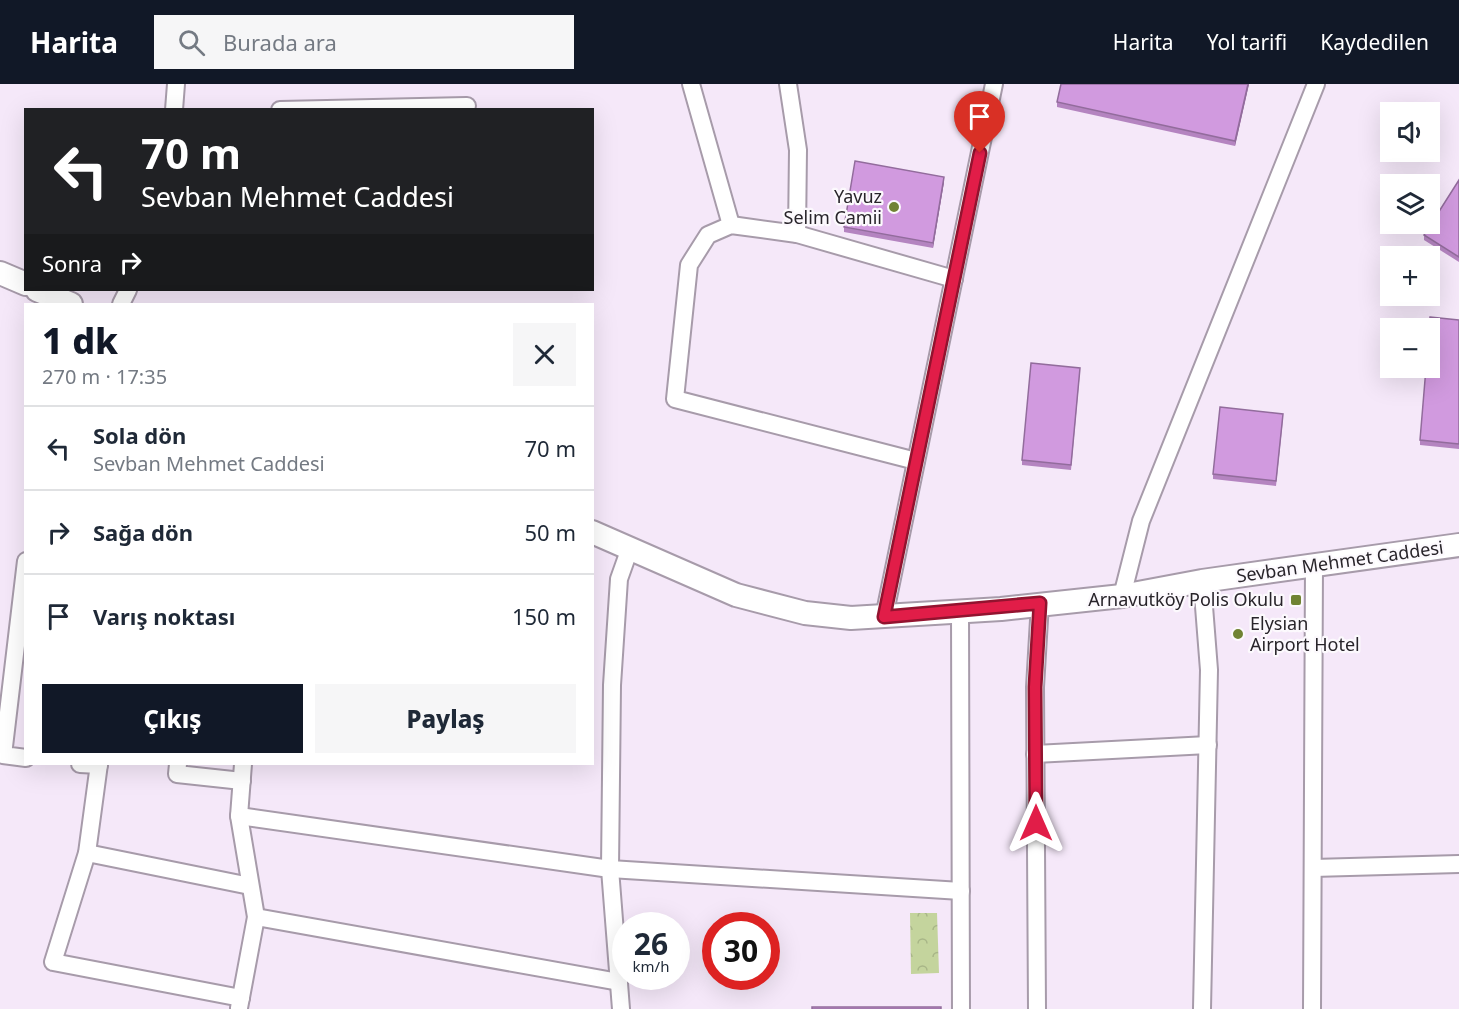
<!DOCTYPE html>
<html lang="tr">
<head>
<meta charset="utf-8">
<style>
	body { margin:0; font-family:"Noto Sans",sans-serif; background:#f6f6f7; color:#1f2937; height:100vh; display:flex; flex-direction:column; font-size:22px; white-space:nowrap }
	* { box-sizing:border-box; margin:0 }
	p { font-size:20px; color:#747a83 }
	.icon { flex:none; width:33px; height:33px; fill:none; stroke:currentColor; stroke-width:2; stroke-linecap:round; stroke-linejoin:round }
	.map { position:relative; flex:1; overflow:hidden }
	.side { position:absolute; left:24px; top:219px; width:570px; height:462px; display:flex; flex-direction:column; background:#fff; border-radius:0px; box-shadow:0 6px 24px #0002 }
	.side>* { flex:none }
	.guide { position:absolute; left:24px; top:24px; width:570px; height:183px; border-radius:0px; box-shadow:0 6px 24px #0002; background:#202124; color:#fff; overflow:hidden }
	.buttons { position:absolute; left:1380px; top:18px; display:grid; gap:12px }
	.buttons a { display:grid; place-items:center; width:60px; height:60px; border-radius:0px; background:#fff; box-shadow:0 6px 24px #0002; font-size:30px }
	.speed { position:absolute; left:612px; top:828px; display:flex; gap:12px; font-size:30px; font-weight:700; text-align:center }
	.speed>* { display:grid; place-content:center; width:78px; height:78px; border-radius:50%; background:#fff; box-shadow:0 6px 24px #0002; line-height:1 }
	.speed small { font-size:15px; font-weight:400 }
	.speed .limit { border:9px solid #d22; background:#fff; color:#111 }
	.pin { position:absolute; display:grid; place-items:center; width:51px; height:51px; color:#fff; margin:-62px -26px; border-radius:50% 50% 50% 0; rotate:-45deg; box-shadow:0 0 6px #0007 }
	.pin .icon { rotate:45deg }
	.me { position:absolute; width:66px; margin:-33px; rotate:0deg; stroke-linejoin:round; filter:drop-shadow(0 0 4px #0008) }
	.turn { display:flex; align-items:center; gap:21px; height:126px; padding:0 18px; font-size:27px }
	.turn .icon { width:78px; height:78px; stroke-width:2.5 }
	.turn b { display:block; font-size:42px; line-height:51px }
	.then { display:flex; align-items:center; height:57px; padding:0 18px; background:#0003; gap:12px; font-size:22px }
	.round { display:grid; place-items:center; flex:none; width:63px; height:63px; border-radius:0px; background:#f6f6f7 }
	.overview { display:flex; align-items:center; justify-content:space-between; height:102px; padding:0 18px }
	h1 { font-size:36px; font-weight:800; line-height:45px; color:#111827 }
	.primary-button { display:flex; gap:12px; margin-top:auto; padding:12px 18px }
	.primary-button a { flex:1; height:69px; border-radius:0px; background:#111827; color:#fff; font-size:24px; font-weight:800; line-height:69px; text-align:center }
	.primary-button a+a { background:#f6f6f7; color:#1f2937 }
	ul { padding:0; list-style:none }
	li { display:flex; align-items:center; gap:18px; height:84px; padding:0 18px; border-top:2px solid #e0e1e3 }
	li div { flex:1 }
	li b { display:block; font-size:22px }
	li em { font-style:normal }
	header { display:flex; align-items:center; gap:36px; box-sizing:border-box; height:84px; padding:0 30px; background:#111827; color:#fff }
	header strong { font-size:28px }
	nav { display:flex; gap:33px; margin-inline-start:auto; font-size:21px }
	.search { width:420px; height:54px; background:#f6f6f7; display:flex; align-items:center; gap:15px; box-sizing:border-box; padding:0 21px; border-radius:0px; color:#747a83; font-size:22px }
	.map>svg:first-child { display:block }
	.forest { fill:url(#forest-crowns) }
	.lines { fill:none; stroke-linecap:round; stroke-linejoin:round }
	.street-casing { stroke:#a79baa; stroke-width:20 }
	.secondary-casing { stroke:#a79baa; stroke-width:26 }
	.street { stroke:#fff; stroke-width:16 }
	.secondary { stroke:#fff; stroke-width:22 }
	.wall { fill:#b484c0 }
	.shaded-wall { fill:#926c9c }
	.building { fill:#d19adf; stroke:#926c9c; stroke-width:1.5 }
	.route-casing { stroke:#92132f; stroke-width:15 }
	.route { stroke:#e11d48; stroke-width:10 }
	.poi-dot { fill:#708333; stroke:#fcf9fd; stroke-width:2 }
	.labels { text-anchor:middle; stroke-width:4.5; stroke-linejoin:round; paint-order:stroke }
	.poi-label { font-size:18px; fill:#28242a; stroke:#fcf9fd; text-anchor:end }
	.street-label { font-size:18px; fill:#28242a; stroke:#fcf9fd }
</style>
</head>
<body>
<header>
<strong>Harita</strong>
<div class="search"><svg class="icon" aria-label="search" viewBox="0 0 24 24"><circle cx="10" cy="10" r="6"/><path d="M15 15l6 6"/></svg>Burada ara</div>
<nav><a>Harita</a><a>Yol tarifi</a><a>Kaydedilen</a></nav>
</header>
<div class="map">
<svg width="1459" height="925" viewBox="0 0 1459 925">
	<defs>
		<pattern id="forest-crowns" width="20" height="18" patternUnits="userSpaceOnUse" patternTransform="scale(1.5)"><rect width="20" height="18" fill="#c4d49d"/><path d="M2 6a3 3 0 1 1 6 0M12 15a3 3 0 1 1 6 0" fill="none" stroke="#a8b687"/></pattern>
	</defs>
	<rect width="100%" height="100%" fill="#f5e8f9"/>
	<polygon class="forest" points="910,829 937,829 939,889 911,890"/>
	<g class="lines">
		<g class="street-casing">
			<g id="street">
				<polyline points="691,0 731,141"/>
				<polyline points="788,0 798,66 797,150"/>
				<polyline points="174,26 176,0"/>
				<polyline points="280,26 467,22"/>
				<polyline points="121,220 128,206"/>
				<polyline points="916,377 675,315 689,181 708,151 731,141 797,150 954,195"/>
				<polyline points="26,477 3,671 26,674"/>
				<polyline points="1202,497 1209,586 1202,925"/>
				<polyline points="1122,512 1141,437 1316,0"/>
				<polyline points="960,525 961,925"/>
				<polyline points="884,533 994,0"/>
				<polyline points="1035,670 1208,661"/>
				<polyline points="80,680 99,681"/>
				<polyline points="99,680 87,769 53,878 241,914"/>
				<polyline points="178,680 177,690 242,697"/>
				<polyline points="239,732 610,785 961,807"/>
				<polyline points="87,769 250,802"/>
				<polyline points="1313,784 1459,780"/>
				<polyline points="256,833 619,898"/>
				<polyline points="239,924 256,833 239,732 243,680"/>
				<polyline points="621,925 610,785 612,601 619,495 630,464"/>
				<polyline points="1037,925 1035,603 1040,519"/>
				<polyline points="1312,925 1314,481"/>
			</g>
		</g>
		<g class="secondary-casing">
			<g id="secondary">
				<polyline points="0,189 26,200"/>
				<polyline points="37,206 71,220"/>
				<polyline points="592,448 736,511 805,529 851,534 1001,525 1122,512 1202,497 1459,461"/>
			</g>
		</g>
		<use href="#street" class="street"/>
		<use href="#secondary" class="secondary"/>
	</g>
	<g class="wall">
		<polygon points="1249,0 1235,62 1057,23 1057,18"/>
		<polygon points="1459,96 1459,178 1424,156 1424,151"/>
		<polygon points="944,98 933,164 844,148 844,143"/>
		<polygon points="1459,236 1459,365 1420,361 1420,356"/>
		<polygon points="1080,288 1071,386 1022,381 1022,376"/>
		<polygon points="1283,335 1276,402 1213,395 1213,390"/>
	</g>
	<g class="shaded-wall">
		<polygon points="1248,0 1249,0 1235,62 1235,57"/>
		<polygon points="944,93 944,98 933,164 933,159"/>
	</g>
	<g class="building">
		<polygon points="1061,0 1248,0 1235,57 1057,18"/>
		<polygon points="855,77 944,93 933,159 844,143"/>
		<polygon points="1459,96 1459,173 1424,151"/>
		<polygon points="1430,233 1459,236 1459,360 1420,356 1426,284 1430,284 1429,244"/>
		<polygon points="1031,279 1080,284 1071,381 1022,376"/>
		<polygon points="1220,323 1283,330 1276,397 1213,390"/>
		<rect x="812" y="923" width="129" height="2"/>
	</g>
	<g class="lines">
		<g class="route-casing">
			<polyline id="route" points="980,69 884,533 1040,519 1035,603 1036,739"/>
		</g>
		<use href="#route" class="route"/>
	</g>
	<g class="poi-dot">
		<circle cx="894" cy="123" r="6"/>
		<rect x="1290" y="510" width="12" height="12" rx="3"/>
		<circle cx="1238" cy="550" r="6"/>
	</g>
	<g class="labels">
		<g class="poi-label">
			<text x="882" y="119">Yavuz<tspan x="882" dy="21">Selim Camii</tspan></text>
			<text x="1284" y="522">Arnavutköy Polis Okulu</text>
			<text x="1250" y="546" text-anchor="start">Elysian<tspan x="1250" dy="21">Airport Hotel</tspan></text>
		</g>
		<g class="street-label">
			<text transform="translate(1340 478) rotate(-8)" y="6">Sevban Mehmet Caddesi</text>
		</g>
	</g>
</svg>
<div class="buttons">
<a><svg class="icon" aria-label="sound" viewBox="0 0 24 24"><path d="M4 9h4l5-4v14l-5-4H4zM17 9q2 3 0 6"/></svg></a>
<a><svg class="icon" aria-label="layers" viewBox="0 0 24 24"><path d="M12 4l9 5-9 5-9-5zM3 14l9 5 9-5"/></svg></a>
<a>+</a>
<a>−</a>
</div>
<div class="speed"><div>26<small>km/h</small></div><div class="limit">30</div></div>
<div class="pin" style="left:980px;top:69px;background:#d93025"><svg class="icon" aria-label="arrive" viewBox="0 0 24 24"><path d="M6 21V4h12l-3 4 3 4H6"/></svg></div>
<svg class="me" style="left:1036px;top:739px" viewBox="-20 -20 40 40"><path d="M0-17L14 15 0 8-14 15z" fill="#e11d48" stroke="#fff" stroke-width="4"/></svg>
<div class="guide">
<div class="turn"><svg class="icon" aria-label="left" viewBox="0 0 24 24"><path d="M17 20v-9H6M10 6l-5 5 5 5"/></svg><div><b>70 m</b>Sevban Mehmet Caddesi</div></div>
<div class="then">Sonra<svg class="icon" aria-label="right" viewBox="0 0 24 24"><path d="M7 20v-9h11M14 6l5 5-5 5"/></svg></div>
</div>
<section class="side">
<div class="overview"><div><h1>1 dk</h1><p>270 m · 17:35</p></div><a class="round"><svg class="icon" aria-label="close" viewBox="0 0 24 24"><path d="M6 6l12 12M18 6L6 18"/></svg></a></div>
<ul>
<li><svg class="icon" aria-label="left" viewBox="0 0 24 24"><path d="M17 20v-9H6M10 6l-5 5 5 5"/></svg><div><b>Sola dön</b><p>Sevban Mehmet Caddesi</p></div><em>70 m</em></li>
<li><svg class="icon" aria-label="right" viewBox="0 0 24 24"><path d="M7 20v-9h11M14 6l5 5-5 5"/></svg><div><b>Sağa dön</b></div><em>50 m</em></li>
<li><svg class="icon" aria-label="arrive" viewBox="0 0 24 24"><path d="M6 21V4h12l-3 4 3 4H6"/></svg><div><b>Varış noktası</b></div><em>150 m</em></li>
</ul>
<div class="primary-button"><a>Çıkış</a><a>Paylaş</a></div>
</section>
</div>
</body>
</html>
